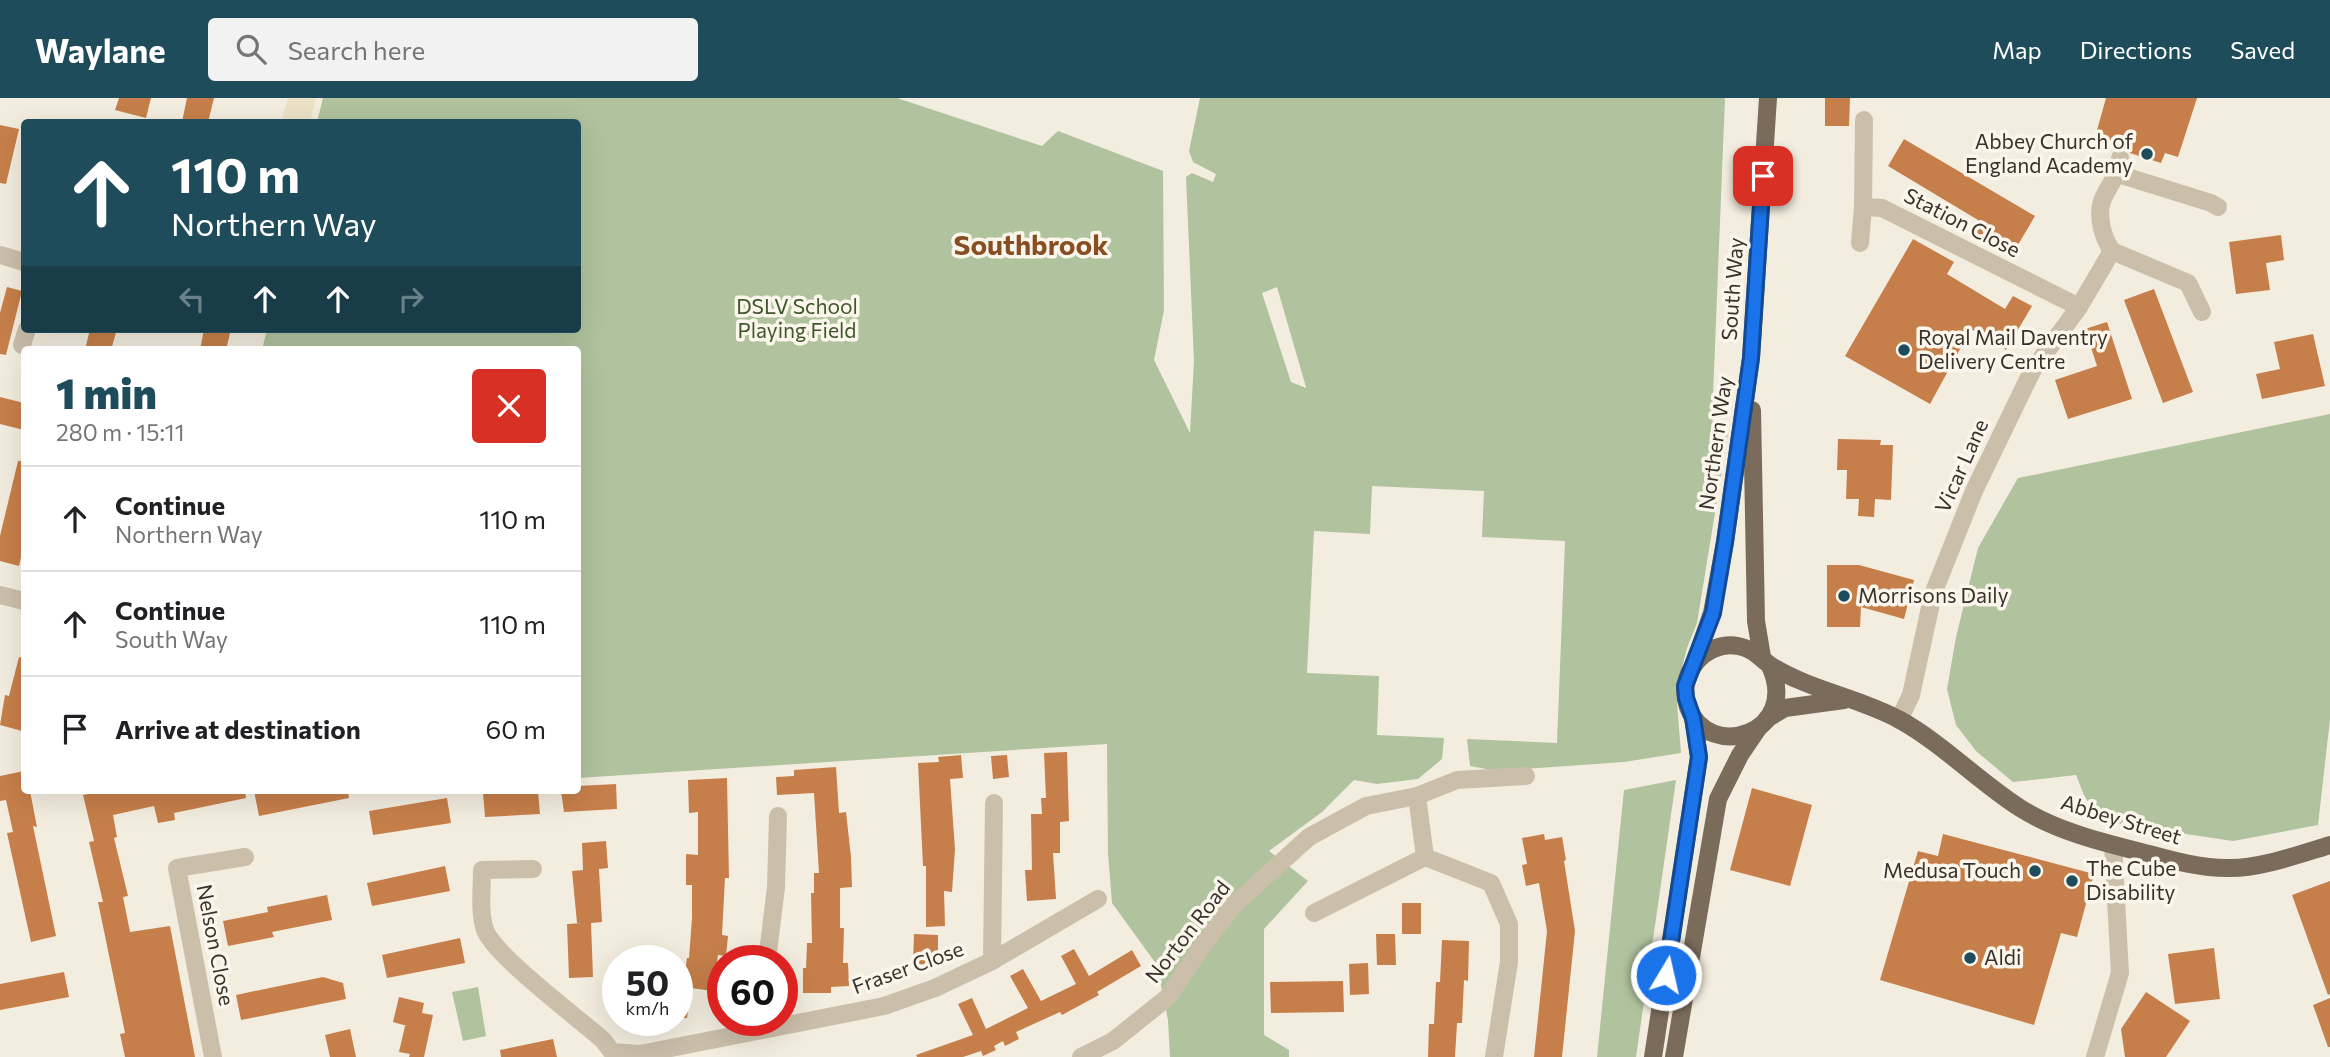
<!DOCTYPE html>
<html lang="en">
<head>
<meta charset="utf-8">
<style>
	body { margin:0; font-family:Commissioner,sans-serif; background:#f2f2f2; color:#202124; height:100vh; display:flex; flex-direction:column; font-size:26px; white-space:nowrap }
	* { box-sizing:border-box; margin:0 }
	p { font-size:23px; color:#757577 }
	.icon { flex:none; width:38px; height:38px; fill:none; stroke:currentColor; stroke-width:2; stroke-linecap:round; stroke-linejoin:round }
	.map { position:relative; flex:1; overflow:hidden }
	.details { position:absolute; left:21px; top:248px; width:560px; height:448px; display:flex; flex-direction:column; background:#fff; border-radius:7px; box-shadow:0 7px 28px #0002 }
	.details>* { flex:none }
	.hud { position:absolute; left:21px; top:21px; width:560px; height:214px; border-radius:7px; box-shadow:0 7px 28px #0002; background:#1f4c5b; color:#fff; overflow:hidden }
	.speed { position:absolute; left:602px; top:847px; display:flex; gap:14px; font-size:35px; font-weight:700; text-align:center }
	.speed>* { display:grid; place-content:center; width:91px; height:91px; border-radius:50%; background:#fff; box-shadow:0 7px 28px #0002; line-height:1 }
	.speed small { font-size:18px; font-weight:400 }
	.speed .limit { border:10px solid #d22; background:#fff; color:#111 }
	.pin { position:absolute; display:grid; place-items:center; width:60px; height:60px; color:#fff; margin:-30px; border-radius:14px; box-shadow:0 4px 10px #0006 }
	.me { position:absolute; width:77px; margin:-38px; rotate:9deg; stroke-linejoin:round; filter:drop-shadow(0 0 5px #0008) }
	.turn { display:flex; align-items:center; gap:24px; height:147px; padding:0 35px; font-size:32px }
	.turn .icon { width:91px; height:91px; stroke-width:2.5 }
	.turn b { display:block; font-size:49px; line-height:60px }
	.lanes { display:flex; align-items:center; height:66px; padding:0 35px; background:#0003; justify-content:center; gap:35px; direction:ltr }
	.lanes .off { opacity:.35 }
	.round { display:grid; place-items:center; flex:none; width:74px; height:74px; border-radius:7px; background:#f2f2f2 }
	.summary { display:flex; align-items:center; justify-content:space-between; height:119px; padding:0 35px }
	h1 { font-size:42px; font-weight:800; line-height:52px; color:#1f4c5b }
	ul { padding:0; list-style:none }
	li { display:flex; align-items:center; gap:21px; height:105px; padding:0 35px; border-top:2px solid #e0e0e0 }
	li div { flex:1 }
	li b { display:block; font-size:26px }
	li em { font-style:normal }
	header { display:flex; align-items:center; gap:42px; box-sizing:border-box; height:98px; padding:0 35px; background:#1f4c5b; color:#fff }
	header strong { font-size:33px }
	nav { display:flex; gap:38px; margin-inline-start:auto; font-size:24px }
	.search { width:490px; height:63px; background:#f2f2f2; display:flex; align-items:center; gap:18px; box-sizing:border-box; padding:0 24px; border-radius:7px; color:#757577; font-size:26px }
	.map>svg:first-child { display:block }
	.green { fill:#b0c29e; fill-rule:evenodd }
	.plaza { fill:#ebe1c6 }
	.building { fill:#c67f4a }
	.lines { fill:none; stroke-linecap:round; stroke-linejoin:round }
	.minor { stroke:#cbbfaa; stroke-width:18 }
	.major { stroke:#7b6b5b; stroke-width:18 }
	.route-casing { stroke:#114b97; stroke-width:18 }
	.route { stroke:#1a73e8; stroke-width:12 }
	.poi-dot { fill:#1f4c5b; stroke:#faf6eb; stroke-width:2.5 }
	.labels { text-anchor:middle; stroke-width:7; stroke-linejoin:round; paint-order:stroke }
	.poi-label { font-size:21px; fill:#39312a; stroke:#faf6eb; text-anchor:start }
	.street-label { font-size:21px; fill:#39312a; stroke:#faf6eb }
	.park-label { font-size:21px; fill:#40572d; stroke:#faf6eb }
	.district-label { font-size:28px; font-weight:bold; fill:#884d23; stroke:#faf6eb }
</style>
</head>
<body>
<header>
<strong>Waylane</strong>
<div class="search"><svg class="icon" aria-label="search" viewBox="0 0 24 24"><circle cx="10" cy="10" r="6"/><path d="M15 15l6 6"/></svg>Search here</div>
<nav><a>Map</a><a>Directions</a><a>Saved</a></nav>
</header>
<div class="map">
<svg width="2330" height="959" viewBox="0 0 2330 959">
	<rect width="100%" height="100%" fill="#f3eddf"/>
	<g class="green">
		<path d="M323,0H897L1042,48L1058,33L1163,73L1164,212L1154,262L1190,335L1194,263L1186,79L1192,75L1213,84L1216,76L1193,64L1189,53L1200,0H1725L1712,322L1728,335L1697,525L1687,550L1676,593L1681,655L1624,664L1497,673L1470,668L1467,641L1557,645L1565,443L1482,439L1484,393L1372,388L1370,436L1314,433L1307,575L1379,578L1377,637L1444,640L1442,661L1418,681L1377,686L1354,682L1322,714L1269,753L1308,783L1264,831V937L1289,952V959H1170L1168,922L1157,867L1112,805L1108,755L1107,646L578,680V252H262L267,231H578V24H317ZM1277,189L1306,289V290L1291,284L1262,195Z"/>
		<polygon points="2330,316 2330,621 2318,727 2233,743 2099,723 2084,697 2076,677 2013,684 1976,653 1956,627 1947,591 1956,539 1978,450 2018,380"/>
		<polygon points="1676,682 1636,959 1597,959 1624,692"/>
		<polygon points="478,889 486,938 463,943 452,894"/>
	</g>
	<polygon class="plaza" points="288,0 316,0 310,24 281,24"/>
	<g class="building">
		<polygon points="119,0 151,0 146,20 115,12"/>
		<polygon points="187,0 214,0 208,24 182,24"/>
		<polygon points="1825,0 1850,0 1849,28 1825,28"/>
		<polygon points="2106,0 2197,0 2178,59 2165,55 2161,65 2130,55 2123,49 2115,50 2094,43"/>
		<polygon points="0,27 19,31 6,86 0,85"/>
		<polygon points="1904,41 2035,118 2012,157 1971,134 1978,122 1888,68"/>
		<polygon points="2281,137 2284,162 2266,165 2270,192 2236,196 2229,144"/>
		<polygon points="1913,141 1954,164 1947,176 2005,211 2013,198 2032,208 2006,252 1971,231 1930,306 1845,258"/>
		<polygon points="7,189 22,193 6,257 0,256 0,215"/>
		<polygon points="2154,191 2193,294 2163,305 2124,202"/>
		<polygon points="2107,224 2132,301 2068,321 2055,282 2097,268 2085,231"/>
		<polygon points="90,231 117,231 111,252 85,252"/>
		<polygon points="204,231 231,231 226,252 200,252"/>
		<polygon points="2313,236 2325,288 2262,301 2256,276 2280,271 2274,244"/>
		<polygon points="0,299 24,305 24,332 0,326"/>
		<polygon points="1838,341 1881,342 1880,347 1893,347 1891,402 1875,401 1874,419 1858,418 1859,401 1846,401 1847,372 1837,372"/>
		<polygon points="18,363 24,363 24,446 19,468 0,463 0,438"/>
		<polygon points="1827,467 1859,467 1914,482 1904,521 1861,509 1860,529 1827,529"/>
		<polygon points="19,559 24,560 24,625 22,633 0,627 5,597 9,598"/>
		<polygon points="1067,654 1069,723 1060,724 1060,755 1053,755 1056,801 1027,803 1025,772 1032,772 1031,716 1042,716 1041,700 1046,700 1044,655"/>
		<polygon points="961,657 963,680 950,681 955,751 952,794 944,793 945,828 926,829 926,768 923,768 918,665 939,664 938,659"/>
		<polygon points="1007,657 1009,679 993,681 991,658"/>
		<polygon points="836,669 839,715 846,714 851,759 852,789 840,790 840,830 844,830 843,865 848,865 849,888 831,889 831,895 803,895 803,870 806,870 807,845 812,845 811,795 814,795 814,775 819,775 814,695 777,697 776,679 794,678 794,672"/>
		<polygon points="24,673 24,693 30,693 37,729 33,728 56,838 31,844 7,735 13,734 6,702 0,703 0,678"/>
		<polygon points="727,680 729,780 725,780 722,837 728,838 726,858 718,857 713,893 691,890 687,920 677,920 677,873 685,874 687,860 689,860 692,820 692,787 686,787 686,756 698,757 698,714 689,715 688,682"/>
		<polygon points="616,686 617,711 564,714 561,693 578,693 578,688"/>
		<polygon points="1752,690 1812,707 1790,788 1730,772"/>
		<polygon points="104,693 245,693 246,700 174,715 175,722 158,725 154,708 113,717 117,739 114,740 128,798 123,799 130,834 170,828 195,959 125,959 120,936 125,935 98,804 103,804 89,744 94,743 83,697"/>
		<polygon points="254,693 348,693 349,700 259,718"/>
		<polygon points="538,693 540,716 485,719 483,695"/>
		<polygon points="447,700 451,725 373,737 369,713"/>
		<polygon points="1544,736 1545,742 1562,739 1566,762 1564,763 1575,833 1562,959 1534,959 1547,833 1539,785 1526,788 1522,767 1527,766 1522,740"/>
		<polygon points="1943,736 2094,776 2077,839 2061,835 2034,927 1880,882 1918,753 1938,758"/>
		<polygon points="606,743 608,770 599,771 602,824 591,825 593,879 569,880 567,826 583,825 577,825 572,773 583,772 582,745"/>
		<polygon points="445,768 450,793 372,808 367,785"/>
		<polygon points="2330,783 2330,896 2328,897 2292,797"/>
		<polygon points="327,797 332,822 272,834 274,839 228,848 223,823 268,814 267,809"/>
		<rect x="1402" y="805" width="19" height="31"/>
		<polygon points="914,836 938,837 938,867 913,866"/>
		<polygon points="1376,836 1395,836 1396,867 1377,867"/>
		<polygon points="460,840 465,865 387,880 382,857"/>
		<polygon points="1442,842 1469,843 1468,883 1464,882 1462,925 1457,925 1455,959 1428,959 1429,926 1434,926 1436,884 1440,884"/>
		<polygon points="2214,850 2220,901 2175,906 2168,856"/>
		<polygon points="1074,851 1089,878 1132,852 1141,868 1097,894 1099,897 1062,917 1060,914 1016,934 1019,941 1005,948 1003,943 994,948 996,952 983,958 981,953 963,959 917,959 916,957 973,937 958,906 972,900 986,931 1028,910 1010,878 1023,871 1041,903 1076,886 1061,858"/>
		<polygon points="1368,865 1369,896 1350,897 1349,866"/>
		<polygon points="64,874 69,899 0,912 0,886"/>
		<polygon points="323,879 343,885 346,901 241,922 236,897"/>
		<polygon points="1343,883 1344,914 1271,915 1270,884"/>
		<polygon points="2146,894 2190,923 2166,959 2125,959 2121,931"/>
		<polygon points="399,899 424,905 422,915 433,917 424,959 409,959 410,956 399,954 405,928 407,928 393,924"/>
		<polygon points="2330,900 2330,949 2328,949 2313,907"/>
		<polygon points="350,931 356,959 330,959 325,937"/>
		<polygon points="553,941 557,959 501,959 500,952"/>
	</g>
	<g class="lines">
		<g class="minor">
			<polyline points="1864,22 1863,109 1882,110 2079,209"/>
			<polyline points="2118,76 2211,105 2218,109"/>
			<polyline points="1860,145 1863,109"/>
			<polyline points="2112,153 2188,185 2202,214"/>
			<path d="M2112,153C2103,140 2097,119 2102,103C2109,86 2117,81 2120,60"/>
			<polyline points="0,157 24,164"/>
			<polyline points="22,247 27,231"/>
			<polyline points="0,497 24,503"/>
			<polyline points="1899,622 1911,597 1933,496 1974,393 2032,273 2079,209 2112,153"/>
			<polyline points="1417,698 1425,759 1491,785 1509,826 1509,864 1494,959"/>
			<path d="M533,771L482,772C482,791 479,814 485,832C495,858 578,920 603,942L612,954L640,956L884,908L935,890L992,863L1098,801"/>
			<polyline points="1314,815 1425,759"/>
			<polyline points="767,863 776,789 778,718"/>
			<polyline points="992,863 994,705"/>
			<polyline points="213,959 177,770 245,759"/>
			<polyline points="1081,959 1113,943 1168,899 1198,854 1234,807 1309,739 1366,708 1417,698 1457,682 1526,678"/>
			<polyline points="2095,959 2120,875 2113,747"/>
		</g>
		<g class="major">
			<polyline points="1752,312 1756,523 1762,559"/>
			<polyline points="1695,564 1712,515 1725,444 1751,260 1768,0"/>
			<path d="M1770,568C1801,635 1709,665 1688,609C1676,578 1704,542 1738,548C1756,551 1759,561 1773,569C1813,593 1860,600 1900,622C1943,646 1978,683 2020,710C2058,734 2105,745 2149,756C2175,763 2200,770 2227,770C2259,771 2300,756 2330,747"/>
			<polyline points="1768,620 1785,610 1844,602"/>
			<polyline points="1653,959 1699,659 1693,619"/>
			<polyline points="1674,959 1718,701 1740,657 1759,629"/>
		</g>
	</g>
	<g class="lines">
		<g class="route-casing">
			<polyline id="route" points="1666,877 1699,659 1693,620 1686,600 1685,588 1713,515 1725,444 1751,260 1763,78"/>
		</g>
		<use href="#route" class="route"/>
	</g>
	<g class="poi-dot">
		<circle cx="2147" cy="56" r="7"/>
		<circle cx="1904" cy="252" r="7"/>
		<circle cx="1844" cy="498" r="7"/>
		<circle cx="2035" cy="773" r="7"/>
		<circle cx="2072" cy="783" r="7"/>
		<circle cx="1970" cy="860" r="7"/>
	</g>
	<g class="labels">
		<g class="poi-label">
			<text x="2133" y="51" text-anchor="end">Abbey Church of<tspan x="2133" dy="24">England Academy</tspan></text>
			<text x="1918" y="247">Royal Mail Daventry<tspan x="1918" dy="24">Delivery Centre</tspan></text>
			<text x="1858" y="505">Morrisons Daily</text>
			<text x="2086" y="778">The Cube<tspan x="2086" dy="24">Disability</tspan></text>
			<text x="2021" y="780" text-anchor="end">Medusa Touch</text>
			<text x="1984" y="867">Aldi</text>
		</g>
		<g class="street-label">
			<text transform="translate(1962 125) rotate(27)" y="7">Station Close</text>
			<text transform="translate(1733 191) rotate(-86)" y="7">South Way</text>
			<text transform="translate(1716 345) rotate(-82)" y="7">Northern Way</text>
			<text transform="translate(1962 368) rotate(-66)" y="7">Vicar Lane</text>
			<text transform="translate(2121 722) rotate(17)" y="7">Abbey Street</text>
			<text transform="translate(1188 834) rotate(-52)" y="7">Norton Road</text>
			<text transform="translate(215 847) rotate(79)" y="7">Nelson Close</text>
			<text transform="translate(908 870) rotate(-20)" y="7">Fraser Close</text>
		</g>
		<g class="park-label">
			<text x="797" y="216">DSLV School<tspan x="797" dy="24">Playing Field</tspan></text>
		</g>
		<g class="district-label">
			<text x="1031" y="157">Southbrook</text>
		</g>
	</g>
</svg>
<div class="speed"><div>50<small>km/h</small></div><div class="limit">60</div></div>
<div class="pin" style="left:1763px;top:78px;background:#d93025"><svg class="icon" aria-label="arrive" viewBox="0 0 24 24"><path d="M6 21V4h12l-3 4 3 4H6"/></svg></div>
<svg class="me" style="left:1666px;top:877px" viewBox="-20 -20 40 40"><circle r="17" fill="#1a73e8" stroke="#fff" stroke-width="3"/><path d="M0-11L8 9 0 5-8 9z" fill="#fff"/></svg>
<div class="hud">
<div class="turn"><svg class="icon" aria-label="ahead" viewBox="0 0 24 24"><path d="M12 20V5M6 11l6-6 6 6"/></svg><div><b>110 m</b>Northern Way</div></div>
<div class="lanes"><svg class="icon off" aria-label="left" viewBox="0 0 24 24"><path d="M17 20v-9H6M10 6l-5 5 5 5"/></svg><svg class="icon" aria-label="ahead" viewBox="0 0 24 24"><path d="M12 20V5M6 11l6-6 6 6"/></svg><svg class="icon" aria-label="ahead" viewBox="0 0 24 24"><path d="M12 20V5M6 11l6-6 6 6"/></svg><svg class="icon off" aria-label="right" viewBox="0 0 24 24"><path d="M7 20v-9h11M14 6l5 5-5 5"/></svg></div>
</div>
<section class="details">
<div class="summary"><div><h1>1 min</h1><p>280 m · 15:11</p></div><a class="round" style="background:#d93025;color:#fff"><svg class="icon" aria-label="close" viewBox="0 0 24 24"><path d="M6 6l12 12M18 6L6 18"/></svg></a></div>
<ul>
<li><svg class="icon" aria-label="ahead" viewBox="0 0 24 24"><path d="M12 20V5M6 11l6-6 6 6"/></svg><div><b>Continue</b><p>Northern Way</p></div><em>110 m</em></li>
<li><svg class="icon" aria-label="ahead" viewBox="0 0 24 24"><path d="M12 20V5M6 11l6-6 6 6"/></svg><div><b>Continue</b><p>South Way</p></div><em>110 m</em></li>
<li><svg class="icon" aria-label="arrive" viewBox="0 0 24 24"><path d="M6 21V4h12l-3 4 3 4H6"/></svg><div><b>Arrive at destination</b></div><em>60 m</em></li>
</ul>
</section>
</div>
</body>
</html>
